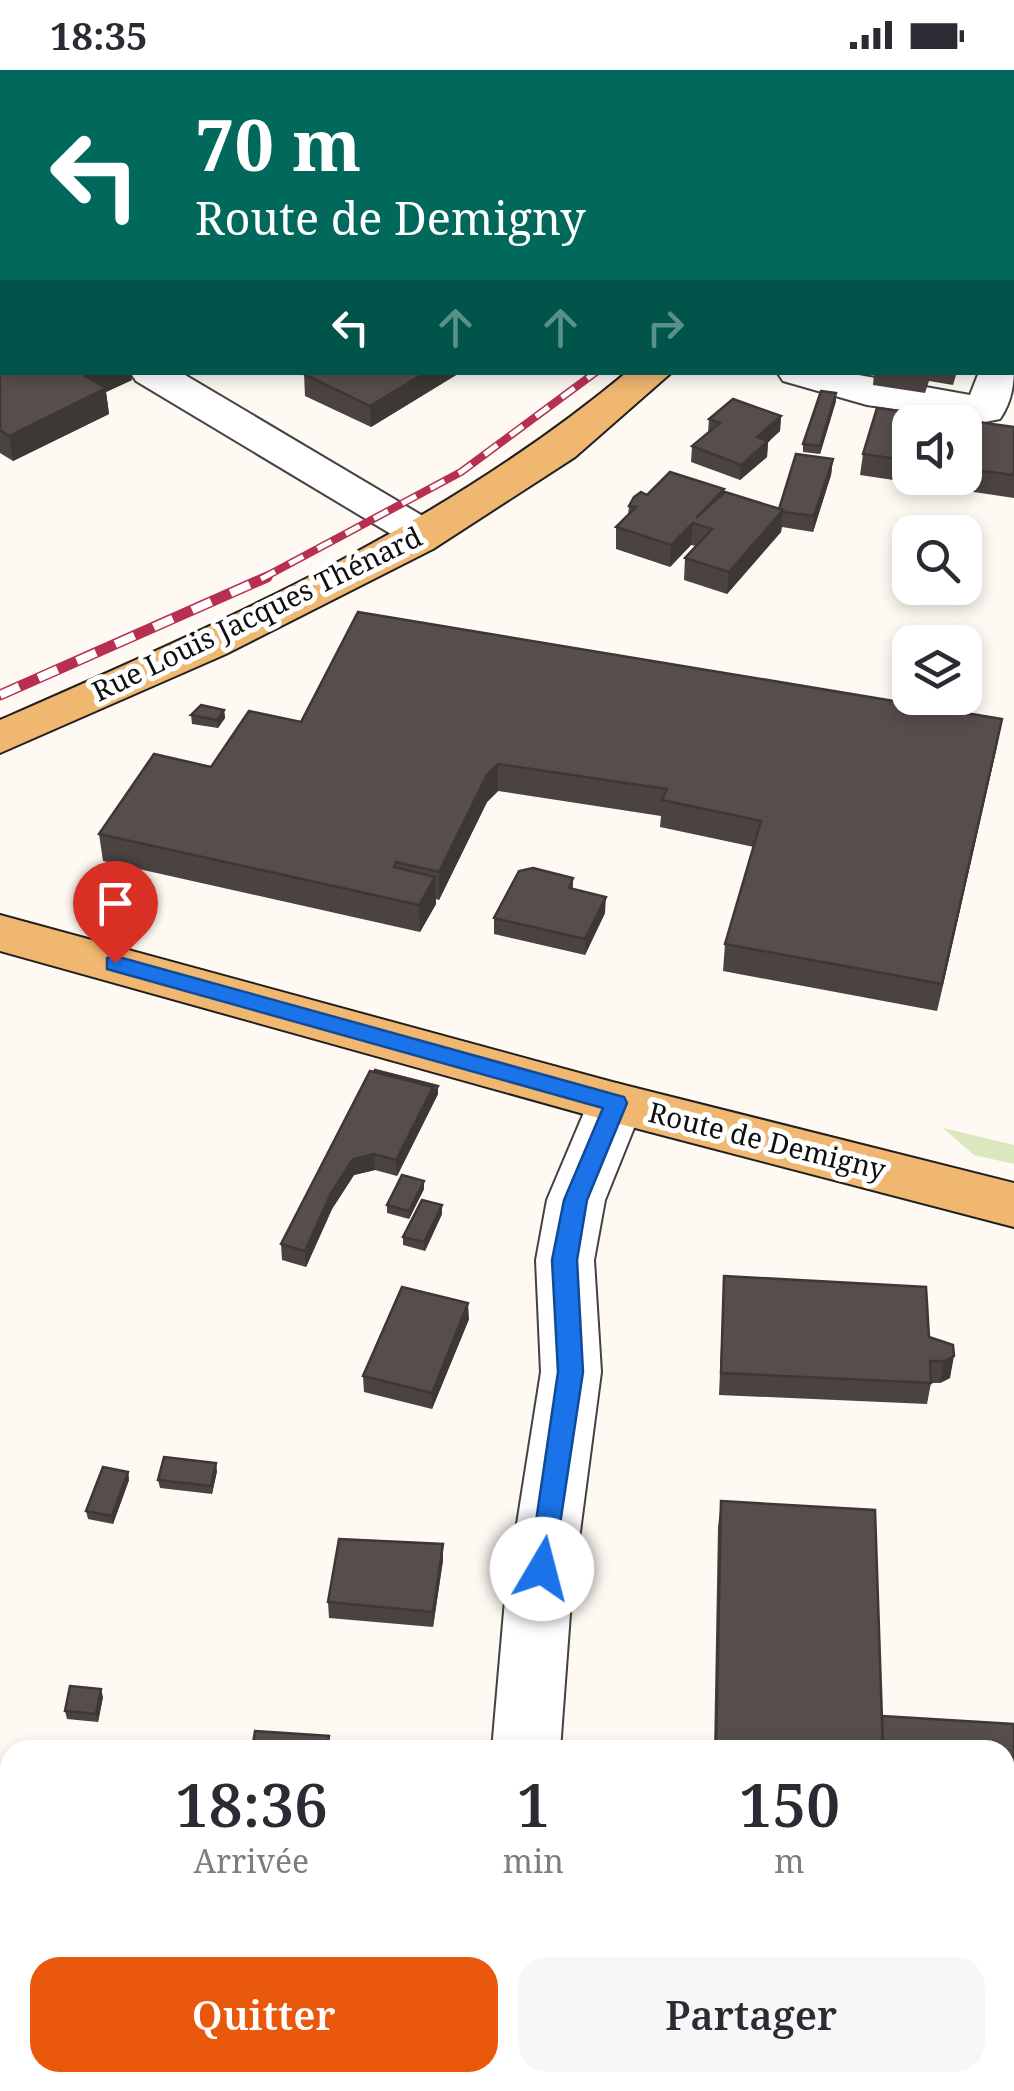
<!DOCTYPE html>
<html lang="fr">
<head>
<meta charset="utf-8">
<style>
	body { margin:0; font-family:"Noto Serif",serif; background:#f7f7f7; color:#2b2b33; height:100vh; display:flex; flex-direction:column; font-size:38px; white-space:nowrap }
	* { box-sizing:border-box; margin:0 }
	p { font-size:32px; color:#7c7c81 }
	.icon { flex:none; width:55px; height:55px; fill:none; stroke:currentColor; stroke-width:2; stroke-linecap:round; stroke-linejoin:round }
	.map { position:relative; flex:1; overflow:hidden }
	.details { position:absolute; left:0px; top:1670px; width:1015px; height:352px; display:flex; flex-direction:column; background:#fff; border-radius:30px 30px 0 0; box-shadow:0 5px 15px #0003 }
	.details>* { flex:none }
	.banner { position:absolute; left:0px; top:0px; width:1015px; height:305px; box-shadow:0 5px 15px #0003; background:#00695c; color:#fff; overflow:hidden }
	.tools { position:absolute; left:892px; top:335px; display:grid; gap:20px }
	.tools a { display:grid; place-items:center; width:90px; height:90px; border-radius:20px; background:#fff; box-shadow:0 5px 15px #0003; font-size:50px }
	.pin { position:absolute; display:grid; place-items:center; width:85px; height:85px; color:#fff; margin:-102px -42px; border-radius:50% 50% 50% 0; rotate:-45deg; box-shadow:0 0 10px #0007 }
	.pin .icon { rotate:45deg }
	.me { position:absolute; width:110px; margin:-55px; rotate:8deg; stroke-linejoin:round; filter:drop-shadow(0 0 8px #0008) }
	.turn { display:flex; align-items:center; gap:35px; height:210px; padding:0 30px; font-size:45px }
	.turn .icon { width:130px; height:130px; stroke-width:2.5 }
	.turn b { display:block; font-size:70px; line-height:85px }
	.lanes { display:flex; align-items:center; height:95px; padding:0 30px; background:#0003; justify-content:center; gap:50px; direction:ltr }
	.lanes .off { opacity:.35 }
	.eta { display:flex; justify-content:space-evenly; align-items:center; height:170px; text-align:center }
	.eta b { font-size:60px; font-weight:600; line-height:70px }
	.cta { display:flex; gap:20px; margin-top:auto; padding:20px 30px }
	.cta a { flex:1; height:115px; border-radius:30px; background:#ea580c; color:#fff; font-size:40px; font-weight:600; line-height:115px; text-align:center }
	.cta a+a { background:#f7f7f7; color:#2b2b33 }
	.status { display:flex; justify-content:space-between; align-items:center; height:70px; padding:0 50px; background:#fff; direction:ltr }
	.status svg { height:28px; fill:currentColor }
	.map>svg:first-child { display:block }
	.green { fill:#dbe7bd }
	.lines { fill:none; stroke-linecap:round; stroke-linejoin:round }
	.minor-casing { stroke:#424242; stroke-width:4 }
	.major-casing { stroke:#202020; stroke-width:4 }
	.minor { fill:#fff; fill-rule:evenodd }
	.major { fill:#f0b771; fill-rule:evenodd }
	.rail-far1-casing { stroke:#b72f51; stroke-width:8 }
	.rail-casing { stroke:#b72f51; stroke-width:11 }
	.rail-far1 { stroke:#fff; stroke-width:5; stroke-dasharray:16; stroke-linecap:butt }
	.rail { stroke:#fff; stroke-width:8; stroke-dasharray:21; stroke-linecap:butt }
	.wall { fill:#4b4341; fill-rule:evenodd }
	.shaded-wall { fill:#3d3735 }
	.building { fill:#574e4c; stroke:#3d3735; stroke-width:2.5 }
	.route { fill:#1a73e8; stroke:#114b97; stroke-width:2.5 }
	.labels { text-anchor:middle; stroke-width:10; stroke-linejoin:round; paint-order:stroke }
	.street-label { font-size:28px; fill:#0f0f0f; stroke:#fff }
</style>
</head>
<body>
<div class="status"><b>18:35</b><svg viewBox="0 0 49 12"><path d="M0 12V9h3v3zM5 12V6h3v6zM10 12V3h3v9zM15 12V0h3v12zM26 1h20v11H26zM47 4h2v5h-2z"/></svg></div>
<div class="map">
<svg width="1014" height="2021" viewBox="0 0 1014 2021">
	<rect width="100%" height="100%" fill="#fef9f2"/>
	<polygon class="green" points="943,1058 1014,1075 1014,1094 974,1085"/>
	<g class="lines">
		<g class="minor-casing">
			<g id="minor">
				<polygon points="756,0 809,0 810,2 757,2"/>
				<path d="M1014,293C1014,315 1012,331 1000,349L985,352L867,335L783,311L777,302H842L970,325L979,302H1012Z"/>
				<polygon points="130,302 180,302 438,455 444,464 438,473 422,477 406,473 136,311"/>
				<polygon points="616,1013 636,1019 644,1033 605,1130 594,1190 601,1302 571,1530 560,1680 492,1680 505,1530 541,1302 536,1190 547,1130 588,1033 596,1019"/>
				<rect x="476" y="2012" width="76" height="9"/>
			</g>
		</g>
		<g class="major-casing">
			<g id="major">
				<path d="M627,302H672L575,387L433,479L226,584L0,683V650C221,553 440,458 627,302Z"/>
				<polygon points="0,845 616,1013 1014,1113 1014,1157 616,1053 0,881"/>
			</g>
		</g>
		<use href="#minor" class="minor"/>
		<use href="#major" class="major"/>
		<g class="rail-far1-casing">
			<polyline id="rail-far1" points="261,509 461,402 596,302"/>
		</g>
		<g class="rail-casing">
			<polyline id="rail" points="0,625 267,507"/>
		</g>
		<use href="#rail-far1" class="rail-far1"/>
		<use href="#rail" class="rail"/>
	</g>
	<g class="wall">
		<polygon points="0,210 132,310 106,322 109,344 13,391 0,383"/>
		<polygon points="307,302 461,302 371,357 305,326 304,304"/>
		<polygon points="869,302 957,302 953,315 929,311 925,323 873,315 874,303"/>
		<polygon points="836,331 820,384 803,382 803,374"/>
		<path d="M877,338L1014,357V428L860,405L863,384ZM910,352H965V408H910Z"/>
		<polygon points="781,346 780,361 768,372 767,387 740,410 691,392 692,376 708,363 709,349"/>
		<polygon points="833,389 831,405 813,462 782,457 781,462 727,524 684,510 685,488 696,476 691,475 670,497 616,479 616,457 628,445 629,436 647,425 724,419 724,423 779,439"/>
		<polygon points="224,640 225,648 218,658 192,654 191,645"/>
		<polygon points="1002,649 997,676 937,941 723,901 725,874 754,777 660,757 661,746 498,721 487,732 439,830 436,829 436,834 420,862 103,791 99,764 211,697 301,652"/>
		<polygon points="573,808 573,819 605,843 585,885 494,864 494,848"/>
		<polygon points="370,1001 438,1024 397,1106 375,1100 354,1105 332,1139 306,1197 282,1190 281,1174"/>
		<polygon points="424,1119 409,1149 387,1143 387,1135"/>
		<polygon points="442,1144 425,1181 403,1175 403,1167"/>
		<polygon points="724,1206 953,1275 950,1308 940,1313 931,1313 927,1334 719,1325"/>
		<polygon points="469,1249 432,1339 364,1322 363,1306"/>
		<polygon points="217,1401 212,1424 160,1418 158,1410"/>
		<polygon points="128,1402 129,1410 113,1454 88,1449 86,1441"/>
		<polygon points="721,1431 882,1646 1014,1654 1014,1912 1005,1911 1005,1680 714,1680 718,1457"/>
		<polygon points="443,1490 433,1557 329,1548 328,1532"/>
		<polygon points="103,1627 98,1652 67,1649 65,1641"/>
		<polygon points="10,1900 10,1997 0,1982 0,1907"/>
		<polygon points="21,2012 66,2012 55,2021 27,2021"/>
	</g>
	<g class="shaded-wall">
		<polygon points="91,302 131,302 132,310 106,322 109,344 13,391 9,366 85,306"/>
		<polygon points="426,302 461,302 371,357 370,336"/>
		<polygon points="836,323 836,331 820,384 820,376"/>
		<polygon points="781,346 780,361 768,372 767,387 740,410 741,395 757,367"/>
		<polygon points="833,389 831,405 813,462 814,446"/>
		<polygon points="783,440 781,462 727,524 729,502"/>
		<polygon points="693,453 691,475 670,497 671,475"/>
		<polygon points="224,640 225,648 218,658 217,650"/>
		<polygon points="1002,649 997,676 937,941 942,914"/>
		<polygon points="498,694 498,721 487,732 439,830 439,802 487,705"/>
		<polygon points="435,807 436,834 420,862 419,835"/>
		<polygon points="606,827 605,843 585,885 585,869"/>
		<polygon points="438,1016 438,1024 397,1106 396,1090 433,1017"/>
		<polygon points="374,1084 375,1100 354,1105 332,1139 306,1197 305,1181 331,1123 353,1089"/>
		<polygon points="424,1111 424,1119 409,1149 409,1141"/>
		<polygon points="442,1135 442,1144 425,1181 424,1172"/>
		<polygon points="468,1233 469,1249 432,1339 432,1323"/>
		<polygon points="954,1286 950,1308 940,1313 944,1291"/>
		<polygon points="216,1393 217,1401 212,1424 211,1416"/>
		<polygon points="128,1402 129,1410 113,1454 112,1446"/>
		<polygon points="443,1474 443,1490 433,1557 433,1542"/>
		<polygon points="101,1619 103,1627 98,1652 96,1644"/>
		<polygon points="44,2012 66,2012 55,2021 33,2021"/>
	</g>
	<g class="building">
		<polygon points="256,0 284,0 290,2 251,2"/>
		<polygon points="1012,27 1014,27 1014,123 1012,122"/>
		<rect x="1012" y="153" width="2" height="81"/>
		<polygon points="0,210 2,212 2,302 91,302 85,306 106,318 9,366 0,360"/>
		<polygon points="307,302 426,302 370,336 304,304"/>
		<polygon points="821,321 836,323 820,376 803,374"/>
		<polygon points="733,329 781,346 757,367 768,371 741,395 692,376 720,353 709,349"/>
		<polygon points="877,338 1014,357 1014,405 965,399 965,352 910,352 910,391 863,384"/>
		<polygon points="796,384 833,389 814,446 782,442 783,440 779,439"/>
		<polygon points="670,402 724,419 696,448 725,422 783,440 729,502 685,488 712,459 693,453 671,475 616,457 636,437 629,436 634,427 641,422 647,425"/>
		<polygon points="358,542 1002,649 942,914 725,874 761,751 662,730 667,719 498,694 487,705 439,802 396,792 394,797 435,807 419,835 99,764 154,684 211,697 249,641 301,652"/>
		<polygon points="201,635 224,640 217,650 191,645"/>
		<polygon points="533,798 573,808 569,818 606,827 585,869 494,848 519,801"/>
		<polygon points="375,1000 438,1016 433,1025 433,1017 374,1002"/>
		<polygon points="370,1001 433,1017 396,1090 374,1084 353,1089 331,1123 305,1181 281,1174"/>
		<polygon points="402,1105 424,1111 409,1141 387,1135"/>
		<polygon points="422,1130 442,1135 424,1172 403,1167"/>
		<polygon points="724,1206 926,1217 929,1267 953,1275 954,1286 944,1291 930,1291 931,1313 721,1303"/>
		<polygon points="402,1217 468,1233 432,1323 363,1306"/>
		<polygon points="164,1387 216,1393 211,1416 158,1410"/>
		<polygon points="103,1397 128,1402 112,1446 86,1441"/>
		<polygon points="721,1431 875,1440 883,1680 716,1680"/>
		<polygon points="339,1469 443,1474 433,1542 328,1532"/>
		<polygon points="70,1616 101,1619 96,1644 65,1641"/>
		<polygon points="882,1646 1014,1654 1014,1892 1005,1892 1005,1680 883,1680"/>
		<polygon points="255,1661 329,1666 327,1680 252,1680"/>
		<polygon points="10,1900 10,1989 0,1975 0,1907"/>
		<polygon points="26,2012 44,2012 33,2021"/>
	</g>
	<polygon class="route" points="115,886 624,1027 627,1033 587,1130 577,1190 583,1302 552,1507 533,1507 529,1499 558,1302 552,1190 564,1130 603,1038 107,899 107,888"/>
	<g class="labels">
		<g class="street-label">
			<text transform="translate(257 544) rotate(-26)" y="10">Rue Louis Jacques Thénard</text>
			<text transform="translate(767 1071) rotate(14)" y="10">Route de Demigny</text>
		</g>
	</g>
</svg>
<div class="tools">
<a><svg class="icon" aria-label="sound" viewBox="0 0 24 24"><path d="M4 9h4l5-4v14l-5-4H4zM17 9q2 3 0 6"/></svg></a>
<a><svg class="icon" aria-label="search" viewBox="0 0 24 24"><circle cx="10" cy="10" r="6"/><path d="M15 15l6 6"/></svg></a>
<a><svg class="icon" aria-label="layers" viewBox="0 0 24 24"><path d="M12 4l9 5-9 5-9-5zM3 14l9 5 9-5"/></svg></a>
</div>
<div class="pin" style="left:115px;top:893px;background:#d93025"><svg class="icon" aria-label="arrive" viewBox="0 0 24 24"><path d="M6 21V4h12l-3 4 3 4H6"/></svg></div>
<svg class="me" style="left:542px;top:1499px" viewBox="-20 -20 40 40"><circle r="19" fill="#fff"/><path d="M0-13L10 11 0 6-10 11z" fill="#1a73e8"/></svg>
<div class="banner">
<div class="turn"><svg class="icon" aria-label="left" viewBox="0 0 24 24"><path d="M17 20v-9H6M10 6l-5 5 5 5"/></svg><div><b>70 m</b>Route de Demigny</div></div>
<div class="lanes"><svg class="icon" aria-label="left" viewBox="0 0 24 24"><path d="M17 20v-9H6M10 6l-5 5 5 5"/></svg><svg class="icon off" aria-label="ahead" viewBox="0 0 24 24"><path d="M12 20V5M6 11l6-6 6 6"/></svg><svg class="icon off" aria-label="ahead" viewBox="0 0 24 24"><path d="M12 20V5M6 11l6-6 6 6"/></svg><svg class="icon off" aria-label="right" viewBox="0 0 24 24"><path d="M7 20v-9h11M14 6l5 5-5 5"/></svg></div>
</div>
<section class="details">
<div class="eta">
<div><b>18:36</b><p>Arrivée</p></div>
<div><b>1</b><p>min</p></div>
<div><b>150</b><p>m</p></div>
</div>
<div class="cta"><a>Quitter</a><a>Partager</a></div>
</section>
</div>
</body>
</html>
